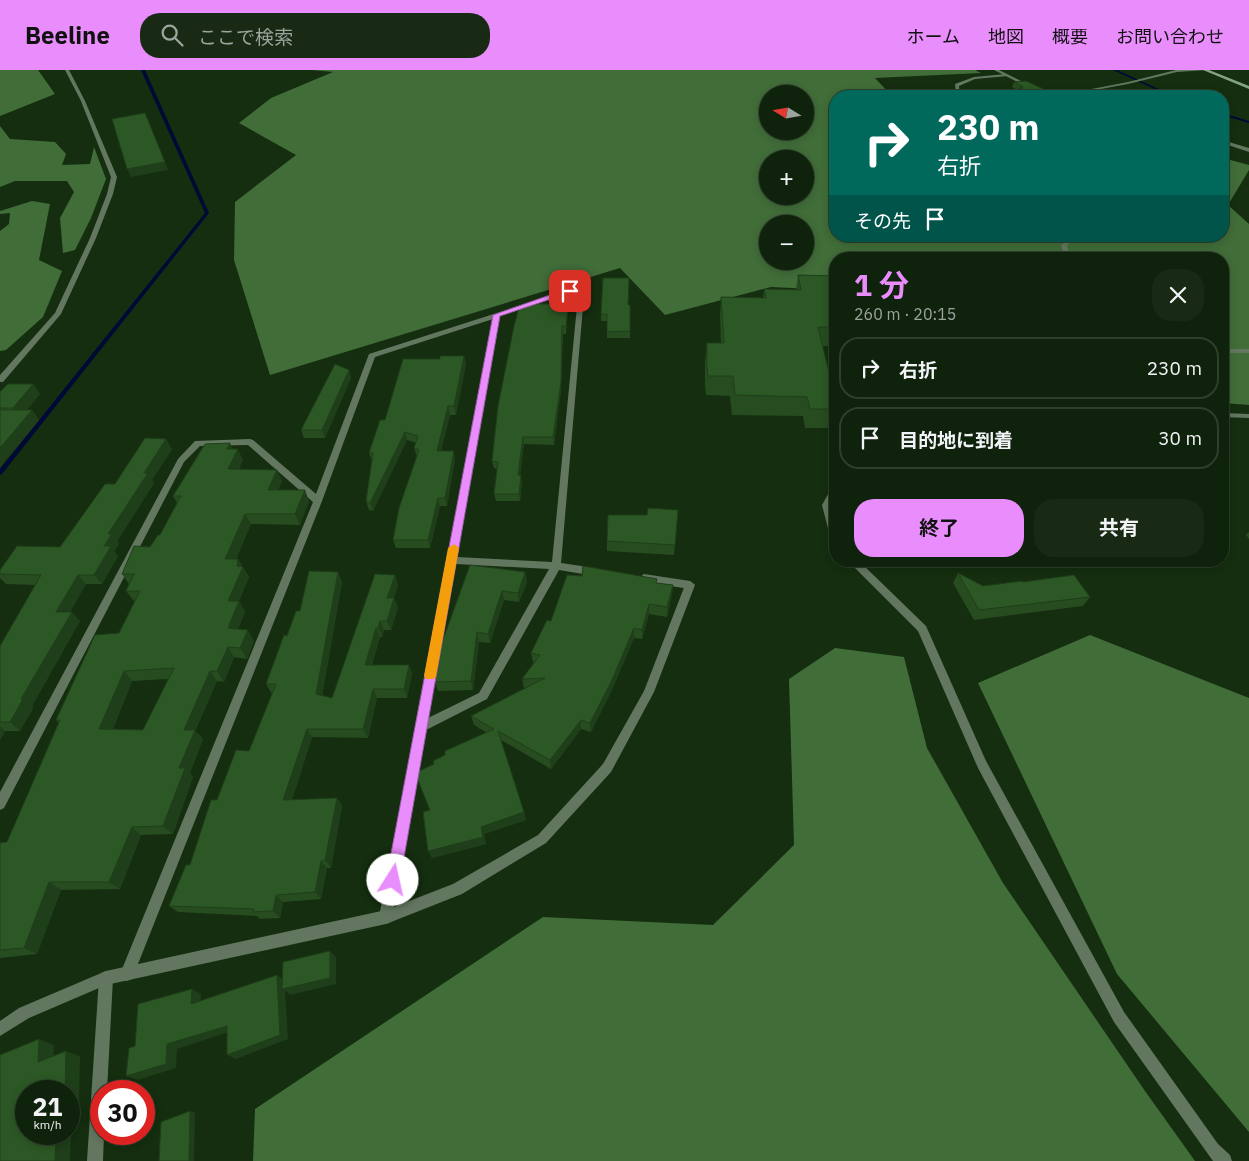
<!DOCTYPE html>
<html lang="ja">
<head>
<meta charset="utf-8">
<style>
	body { margin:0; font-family:"IBM Plex Sans","Noto Sans JP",sans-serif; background:#182a14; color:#f1f3f6; height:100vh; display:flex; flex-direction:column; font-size:19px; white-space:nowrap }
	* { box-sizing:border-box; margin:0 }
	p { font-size:16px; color:#9ba49d }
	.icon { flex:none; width:28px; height:28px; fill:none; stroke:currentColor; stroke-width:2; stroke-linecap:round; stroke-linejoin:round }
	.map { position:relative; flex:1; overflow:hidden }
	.sheet { position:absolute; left:829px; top:182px; width:400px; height:315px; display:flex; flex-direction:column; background:#0f220b; border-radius:20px; box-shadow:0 2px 8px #0003,0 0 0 1px #2f3f2c }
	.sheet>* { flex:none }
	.guide { position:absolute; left:829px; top:20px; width:400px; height:152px; border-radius:20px; box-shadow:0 2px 8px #0003,0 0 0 1px #2f3f2c; background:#00695c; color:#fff; overflow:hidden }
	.needle { width:32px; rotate:281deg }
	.tools { position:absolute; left:759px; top:15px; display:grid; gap:10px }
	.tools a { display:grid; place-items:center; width:55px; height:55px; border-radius:50%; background:#0f220b; box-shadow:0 2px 8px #0003,0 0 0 1px #2f3f2c; font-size:25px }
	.speed { position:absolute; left:15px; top:1010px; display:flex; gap:10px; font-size:25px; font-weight:700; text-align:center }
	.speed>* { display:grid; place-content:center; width:65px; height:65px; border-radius:50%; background:#0f220b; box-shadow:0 2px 8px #0003,0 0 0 1px #2f3f2c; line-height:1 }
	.speed small { font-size:12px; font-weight:400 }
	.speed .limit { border:8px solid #d22; background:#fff; color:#111 }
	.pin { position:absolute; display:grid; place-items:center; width:42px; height:42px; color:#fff; margin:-21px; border-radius:10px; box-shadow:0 2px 8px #0006 }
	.me { position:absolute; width:55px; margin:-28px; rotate:10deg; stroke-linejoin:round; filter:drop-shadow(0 0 4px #0008) }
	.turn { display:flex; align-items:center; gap:18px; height:105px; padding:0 25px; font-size:22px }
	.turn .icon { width:65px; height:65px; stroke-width:2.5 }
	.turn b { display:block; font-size:35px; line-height:42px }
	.then { display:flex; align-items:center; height:48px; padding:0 25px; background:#0003; gap:10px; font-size:19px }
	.round { display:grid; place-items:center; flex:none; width:52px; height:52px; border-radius:20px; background:#182a14 }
	.overview { display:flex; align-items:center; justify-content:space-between; height:85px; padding:0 25px }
	h1 { font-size:30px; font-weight:700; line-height:38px; color:#ea8dfc }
	.cta { display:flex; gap:10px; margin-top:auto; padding:10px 25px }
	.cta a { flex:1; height:58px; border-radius:20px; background:#ea8dfc; color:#111; font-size:20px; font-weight:700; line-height:58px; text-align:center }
	.cta a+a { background:#182a14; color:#f1f3f6 }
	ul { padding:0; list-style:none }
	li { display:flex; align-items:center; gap:15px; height:62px; margin:0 10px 8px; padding:0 15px; border:2px solid #2f3f2c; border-radius:20px }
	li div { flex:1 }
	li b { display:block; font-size:19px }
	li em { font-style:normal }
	header { display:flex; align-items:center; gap:30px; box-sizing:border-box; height:70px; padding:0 25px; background:#ea8dfc; color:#111 }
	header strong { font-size:24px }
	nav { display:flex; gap:28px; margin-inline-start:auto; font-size:18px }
	.search { width:350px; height:45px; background:#182a14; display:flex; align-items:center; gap:12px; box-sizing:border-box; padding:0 18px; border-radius:20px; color:#9ba49d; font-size:19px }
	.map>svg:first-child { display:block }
	.forest { fill:#416d39; fill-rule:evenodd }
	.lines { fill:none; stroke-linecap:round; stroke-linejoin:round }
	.stream { fill:#000837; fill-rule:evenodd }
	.minor { fill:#637760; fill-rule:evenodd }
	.tertiary { fill:#637760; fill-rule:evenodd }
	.secondary { fill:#85a580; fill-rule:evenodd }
	.wall { fill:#264c20; fill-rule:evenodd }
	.shaded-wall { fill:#1f3e1a }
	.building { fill:#2c5825; stroke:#1f3e1a; fill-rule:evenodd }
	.route { fill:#ea8dfc; stroke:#985ca4 }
	.slow { fill:#f59e0b }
</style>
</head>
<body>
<header>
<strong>Beeline</strong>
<div class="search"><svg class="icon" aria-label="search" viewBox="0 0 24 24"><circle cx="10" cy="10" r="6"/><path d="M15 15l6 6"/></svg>ここで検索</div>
<nav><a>ホーム</a><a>地図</a><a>概要</a><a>お問い合わせ</a></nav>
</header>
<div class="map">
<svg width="1249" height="1091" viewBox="0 0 1249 1091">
	<rect width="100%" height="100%" fill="#142e0f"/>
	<g class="forest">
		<polygon points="0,0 38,0 55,24 0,46"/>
		<path d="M312,0H975L981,3L875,8L890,24L907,26H835V166H1222L1223,88L1249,95V100L1228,135L1249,154V335L1223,333L1222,189H835V220L771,217L665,245L620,198L270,305L234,190L235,132L296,85L239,53L271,28L333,2ZM768,24H805V61H768ZM768,89H805V126H768ZM768,154H805V191H768Z"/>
		<polygon points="0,56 10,69 55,72 66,84 62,95 90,94 94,77 106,109 91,148 75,180 63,183 60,148 74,122 67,111 15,111 0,117"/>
		<polygon points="32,131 50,134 39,190 62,201 43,247 6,280 0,281 0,161 9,154 10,143 0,144 0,141"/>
		<polygon points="1090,565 1249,628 1249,1062 1117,904 978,613"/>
		<polygon points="835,578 904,587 927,678 1003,813 1145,1021 1195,1091 253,1091 255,1039 543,847 713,855 794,775 789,609"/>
	</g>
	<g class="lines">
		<g class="stream">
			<polygon points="141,0 145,0 209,143 2,404 0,405 0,399 205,143"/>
			<polygon points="1113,0 1117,0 1174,26 1170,26"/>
			<polygon points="1222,43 1249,51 1249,53 1222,45"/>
		</g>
		<g class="minor">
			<polygon points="994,0 999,0 1033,17 1029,18"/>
			<polygon points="1176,0 1207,0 1177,2 1128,14 1063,26 1055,26 1128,12"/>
			<polygon points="1222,70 1249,78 1249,82 1222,73"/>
			<path d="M568,220H572L584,225L561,493L595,498L600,502L595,506L559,500L487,629L426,660L391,852L386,854L381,852L379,847L493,249L375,287L322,431L134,904L132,909L127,911L122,909L120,904L313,432L248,375L200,376L184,392L4,738L0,740V722L178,389L195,371L250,369L253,370L316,424L369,284ZM570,223L578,226L552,492L457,487L500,246ZM456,494L549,499L479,623L428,648Z"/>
			<polygon points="644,504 690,511 695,515 690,519 644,512 639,508"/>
			<polygon points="106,901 111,903 113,908 107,1021 101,1021 101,1064 104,1064 103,1091 87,1091 99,908 101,903"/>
		</g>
		<g class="tertiary">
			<polygon points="65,0 69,0 85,31 117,107 113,124 96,168 61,244 3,312 0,312 0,305 55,243 90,168 107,124 111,107 81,31"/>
			<polygon points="1006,4 1008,6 975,9 959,16 960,26 956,26 955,14 974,7"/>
			<polygon points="1069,166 1075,166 1067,176 1072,189 1066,189 1061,176"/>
			<rect x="1222" y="279" width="27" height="4"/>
			<polygon points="1222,343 1249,344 1249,348 1222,347"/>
			<polygon points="835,416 835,427 830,435 835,450 835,469 830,466 822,435 832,417"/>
			<polygon points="848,491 859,491 926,556 986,691 1124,942 1218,1074 1230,1085 1232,1091 1213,1091 1208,1084 1114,952 978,698 918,561"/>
			<polygon points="690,511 695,515 654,622 611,702 546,773 462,824 386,854 106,915 29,948 0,966 0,951 19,938 106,901 386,840 453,814 538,765 603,694 644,621 685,515"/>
		</g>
		<polygon class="secondary" points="1203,0 1209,0 1249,16 1249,19"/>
	</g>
	<g class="wall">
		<polygon points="1014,12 1052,23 1104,24 1124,26 1025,26 1018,23 1019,21 1012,17"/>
		<polygon points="798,205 835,206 835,276 823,276 835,328 835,349 833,358 805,358 803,346 732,345 730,326 706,325 705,316 705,292 707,273 721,273 720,246 721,227 763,228 764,219 796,220"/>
		<polygon points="568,234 568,241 566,264 563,264 561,320 554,375 524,374 520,405 522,412 520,431 496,431 494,424 497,399 494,398 492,391 526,238"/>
		<polygon points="628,235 630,235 630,268 607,268 607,251 601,251 601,244"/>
		<polygon points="464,286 466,294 456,345 450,345 441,381 455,389 447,436 440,436 430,478 396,478 393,470 417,387 414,378 416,373 407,370 373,441 369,440 366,431 372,391 369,383 385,350 440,289"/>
		<polygon points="349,300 351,308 325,368 304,368 301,360"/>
		<polygon points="33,314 40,324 27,340 32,340 39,350 0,397 0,322"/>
		<polygon points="172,379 152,410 154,413 117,471 119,474 114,481 118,486 102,514 86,514 70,542 80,551 32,636 33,638 20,661 5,661 0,670 0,576 36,515 6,514 0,508 0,500 60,477 115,414"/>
		<path d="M233,379L243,390L239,399L282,411L278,420L309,431L300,455L251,454L236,489H238L249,507L239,531L245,542L238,559L254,571L247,589L234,587L224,612L217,611L195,661L203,669L190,703L193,707L173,764L141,765L120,819L61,820L37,884L0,888V773L7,772L59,653L56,650L119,563L135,531H134L126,521L129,514L122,504L150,477L160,465L177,433L173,426ZM168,609L143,660L113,659L132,611Z"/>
		<polygon points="678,440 674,485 607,481 607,471"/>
		<polygon points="1249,462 1249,469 1246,465"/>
		<polygon points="470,495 525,502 527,512 519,532 504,530 490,573 479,572 473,620 438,621 435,612"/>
		<polygon points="338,502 342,512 322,625 332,628 395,505 398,515 394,528 398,538 391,560 384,560 382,567 380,567 372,595 409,595 412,604 407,628 377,628 368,668 312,667 292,730 337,728 342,736 331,798 327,798 321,829 283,832 280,848 260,849 257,846 178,842 169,836 190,795 217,730 249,681 272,624 266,614 287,566 300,541"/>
		<polygon points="958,503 983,516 1023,512 1090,527 1083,536 974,550 953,513"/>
		<polygon points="657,513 673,515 672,525 667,547 649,544 642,569 634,568 612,620 591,662 581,659 551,699 501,670 524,742 526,750 484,764 486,774 432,788 428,781 430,740 434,694 445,685 487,663 474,655 471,646 526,618 524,618 522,609 534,592 533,592 531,583 551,551"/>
	</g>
	<g class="shaded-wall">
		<polygon points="145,43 168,100 131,107 127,99"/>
		<polygon points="568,234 568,241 566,264 566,256"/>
		<polygon points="562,256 561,320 554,375 553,367"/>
		<polygon points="464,286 466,294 456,345 454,336"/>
		<polygon points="349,300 351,308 325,368 322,360"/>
		<polygon points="33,314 40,324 20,348 13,338"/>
		<polygon points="448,336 450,345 439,389 437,381"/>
		<polygon points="32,340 39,350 0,397 0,378"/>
		<polygon points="405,362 407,370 373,441 370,433"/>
		<polygon points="523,367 524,374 519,412 518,405"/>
		<polygon points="166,369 172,379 152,410 154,413 117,471 119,474 114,481 118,486 102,514 94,505 108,464 144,403"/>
		<polygon points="230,373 235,384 238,379 243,390 234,410 228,399 227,379"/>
		<polygon points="454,381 455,389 447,436 445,428"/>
		<polygon points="277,400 282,411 273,431 268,420"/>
		<polygon points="521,405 522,412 520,431 519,424"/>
		<polygon points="305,420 309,431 300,455 295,444"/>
		<polygon points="438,428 440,436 430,478 428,470"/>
		<polygon points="245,444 251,454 231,500 225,489"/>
		<polygon points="238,489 249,507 237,535 239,531 245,542 234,568 228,558 228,531 237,496"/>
		<polygon points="338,502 342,512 321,633 316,624"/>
		<polygon points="525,502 527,512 519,532 518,523"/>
		<polygon points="78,505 86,514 65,551 56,542"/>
		<polygon points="395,505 398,515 391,537 387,528"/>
		<polygon points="673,515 672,525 667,547 667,537"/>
		<polygon points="502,521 504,530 490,573 488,564"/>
		<polygon points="394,528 398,538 391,560 387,551"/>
		<polygon points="649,534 649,544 642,569 642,560"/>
		<polygon points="72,542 80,551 32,636 33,638 20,661 10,652 21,629"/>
		<polygon points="380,551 384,560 382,567 378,558"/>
		<polygon points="376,558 380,567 369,604 365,595"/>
		<polygon points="634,558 634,568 612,620 591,662 590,653"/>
		<polygon points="248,560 254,571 247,589 240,578"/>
		<polygon points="477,562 479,572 473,620 471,611"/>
		<polygon points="228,577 234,587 224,612 217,601"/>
		<polygon points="409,595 412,604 407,628 404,619"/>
		<polygon points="124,601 132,611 109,669 99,659"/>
		<polygon points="210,601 217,611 195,661 203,669 190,703 193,707 173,764 163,756 179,698 184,660"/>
		<polygon points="373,619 377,628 368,668 363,659"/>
		<polygon points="581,650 581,659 551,699 550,690"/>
		<polygon points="0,656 5,661 0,670"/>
		<polygon points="307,659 312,667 289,739 283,730"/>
		<polygon points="337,728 342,736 331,798 325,790"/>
		<polygon points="524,742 526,750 484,764 486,774 432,788 428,781 481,757"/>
		<polygon points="132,757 141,765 120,819 109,812"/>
		<polygon points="321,791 327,798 321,829 315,822"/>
		<polygon points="49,812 61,820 37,884 24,878"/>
		<polygon points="276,825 283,832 280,848 273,841"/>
		<polygon points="330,881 336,887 336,914 290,925 285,921 288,969 236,989 227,985 277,905 284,910"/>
		<polygon points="192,919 201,924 200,939 191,934"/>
		<polygon points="227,956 235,960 177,979 176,998 138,1010 126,1006 167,974"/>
		<polygon points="39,969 54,975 53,997 38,992"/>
		<polygon points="66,981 80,986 79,1039 72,1042 70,1091 55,1091 56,1064 69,1064 69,1021 65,1021"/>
		<polygon points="190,1041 195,1043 194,1091 189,1091"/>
	</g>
	<g class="building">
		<polygon points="1026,11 1052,23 1085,20 1104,24 1109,22 1124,26 1038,26 1020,18 1023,17 1014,12"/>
		<polygon points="145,43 165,92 127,99 112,49"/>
		<polygon points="798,205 835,206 835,257 818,257 835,328 835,339 810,339 807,327 735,325 733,306 708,306 707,297 707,273 724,273 721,227 766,228 764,219 801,220"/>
		<polygon points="603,208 629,208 628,235 630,235 630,261 607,262 607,244 601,244"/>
		<polygon points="526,234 568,234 566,256 562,256 561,312 553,367 523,367 518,405 521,405 519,424 494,424 498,392 492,391 498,336 514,256 519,238 526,238"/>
		<polygon points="440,286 464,286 454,336 448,336 437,381 454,381 445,428 438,428 428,470 393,470 399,438 419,380 414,378 418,366 405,362 370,433 366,431 373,383 369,383 380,350 385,350 403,289 440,289"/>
		<polygon points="335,294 349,300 322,360 301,360"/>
		<polygon points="8,314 33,314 13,338 0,338 0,322"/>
		<polygon points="0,340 32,340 0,378"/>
		<polygon points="145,368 166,369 144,403 148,403 108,464 112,464 104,476 111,476 94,505 78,505 56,542 72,542 21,629 23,629 10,652 0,652 0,576 41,505 0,504 0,500 17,476 60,477 105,414 115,414"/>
		<path d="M230,373L227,379H238L228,399L277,400L268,420H305L295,444H245L225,489H238L237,496L243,497L228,531H239L228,558L248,560L240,578L228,577L217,601H210L184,660H195L179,698H185L163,756L132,757L109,812H49L24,878L0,880V773L7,772L60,650H56L95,565L119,563L140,521H126L134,504H122L134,476L150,477L158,465H160L181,426H173L205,374ZM174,598L143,660L99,659L124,601Z"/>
		<polygon points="648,438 678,440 675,475 607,471 608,445 647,445"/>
		<polygon points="470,495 525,502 518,523 502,521 488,564 477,562 471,611 435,612 440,578"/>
		<polygon points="583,496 657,509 656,513 673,515 667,537 649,534 642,560 634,558 612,610 590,653 581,650 550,690 498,661 524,742 481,757 483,767 428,781 423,742 430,740 415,703 434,694 433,691 445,685 445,681 494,659 471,646 545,608 522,609 540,585 531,583 547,550 551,551 567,505 582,506"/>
		<polygon points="309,501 338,502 316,624 332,628 375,504 395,505 387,528 394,528 387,551 380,551 378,558 376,558 365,595 409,595 404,619 373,619 363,659 307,659 283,730 337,728 325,790 321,791 315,822 276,825 273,841 253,842 254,839 169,836 186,795 190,795 211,730 217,730 236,680 249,681 276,614 266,614 284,565 287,566 296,541 300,541"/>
		<polygon points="958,503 983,516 1022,511 1023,512 1074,505 1090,527 979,540"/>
		<polygon points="330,881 330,908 282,919 283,892"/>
		<polygon points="277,905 280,965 227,985 227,956 167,974 166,994 126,1006 129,978 135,976 138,934 192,919 191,934"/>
		<polygon points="39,969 38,992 66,981 65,1021 26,1021 26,1064 56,1064 55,1091 0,1091 0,985"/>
		<polygon points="190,1041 189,1091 159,1091 161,1052"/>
	</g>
	<polygon class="route" points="570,218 574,221 572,222 500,246 400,810 398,815 393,817 388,815 386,810 493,245"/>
	<polygon class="slow" points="454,474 459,478 436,606 434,609 426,609 424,606 448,478"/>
</svg>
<div class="tools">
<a><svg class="needle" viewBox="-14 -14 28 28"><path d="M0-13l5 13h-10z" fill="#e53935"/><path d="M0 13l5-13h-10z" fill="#9ba49d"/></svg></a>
<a>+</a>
<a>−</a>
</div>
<div class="speed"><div>21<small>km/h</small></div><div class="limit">30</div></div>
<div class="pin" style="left:570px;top:221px;background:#d93025"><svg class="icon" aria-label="arrive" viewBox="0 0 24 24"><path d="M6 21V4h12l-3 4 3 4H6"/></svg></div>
<svg class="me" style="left:393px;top:810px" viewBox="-20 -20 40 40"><circle r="19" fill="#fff"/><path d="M0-13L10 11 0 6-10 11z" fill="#ea8dfc"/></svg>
<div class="guide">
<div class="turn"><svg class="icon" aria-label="right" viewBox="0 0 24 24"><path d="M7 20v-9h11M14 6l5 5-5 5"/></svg><div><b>230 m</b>右折</div></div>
<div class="then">その先<svg class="icon" aria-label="arrive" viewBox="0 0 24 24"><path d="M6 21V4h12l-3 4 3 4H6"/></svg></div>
</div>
<section class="sheet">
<div class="overview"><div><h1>1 分</h1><p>260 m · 20:15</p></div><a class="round"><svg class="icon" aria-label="close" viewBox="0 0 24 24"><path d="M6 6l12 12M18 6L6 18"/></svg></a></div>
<ul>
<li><svg class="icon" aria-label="right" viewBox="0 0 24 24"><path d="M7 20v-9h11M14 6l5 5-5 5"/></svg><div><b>右折</b></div><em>230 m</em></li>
<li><svg class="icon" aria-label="arrive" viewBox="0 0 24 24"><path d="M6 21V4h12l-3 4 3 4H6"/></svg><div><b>目的地に到着</b></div><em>30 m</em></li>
</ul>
<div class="cta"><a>終了</a><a>共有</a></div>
</section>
</div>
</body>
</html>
